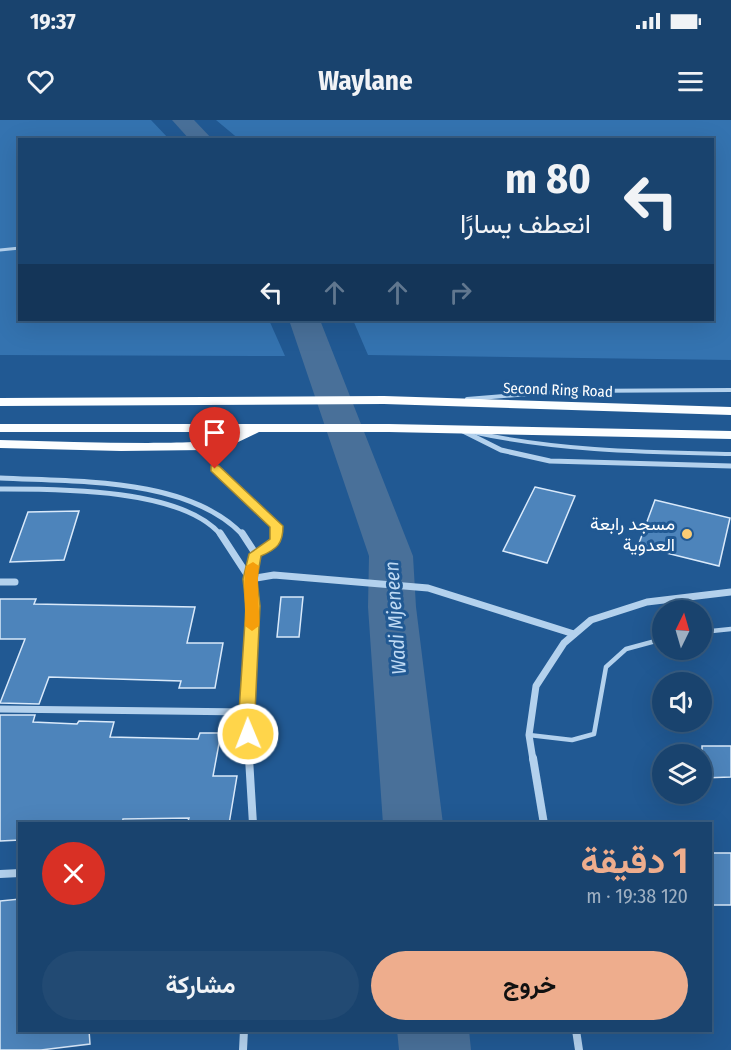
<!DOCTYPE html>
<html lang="ar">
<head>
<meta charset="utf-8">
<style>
	body { margin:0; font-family:"Fira Sans Condensed",Vazirmatn,sans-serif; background:#224a73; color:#f1f3f6; direction:rtl; height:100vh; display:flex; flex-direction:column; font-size:22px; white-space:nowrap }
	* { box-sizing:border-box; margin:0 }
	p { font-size:20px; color:#9fb0c2 }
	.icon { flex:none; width:33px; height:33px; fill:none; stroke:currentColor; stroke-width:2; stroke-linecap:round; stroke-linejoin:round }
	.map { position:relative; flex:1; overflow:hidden; direction:ltr }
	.drawer { position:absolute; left:18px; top:702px; width:694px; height:210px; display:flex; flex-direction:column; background:#19436e; border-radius:0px; box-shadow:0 6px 24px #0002,0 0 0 2px #375c81; direction:rtl }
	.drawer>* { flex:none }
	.banner { position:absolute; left:18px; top:18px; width:696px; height:183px; border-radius:0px; box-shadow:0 6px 24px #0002,0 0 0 2px #375c81; direction:rtl; background:#19436e; color:#f1f3f6; overflow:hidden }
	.needle { width:39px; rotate:5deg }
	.fabs { position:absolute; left:652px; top:480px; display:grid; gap:12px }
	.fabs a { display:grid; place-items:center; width:60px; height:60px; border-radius:50%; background:#19436e; box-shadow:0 6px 24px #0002,0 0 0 2px #375c81; font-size:30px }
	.pin { position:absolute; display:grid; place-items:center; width:51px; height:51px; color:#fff; margin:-62px -26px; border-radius:50% 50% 50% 0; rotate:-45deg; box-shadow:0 0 6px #0007 }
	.pin .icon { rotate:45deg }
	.me { position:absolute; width:66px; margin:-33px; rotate:359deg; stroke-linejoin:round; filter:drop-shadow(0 0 4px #0008) }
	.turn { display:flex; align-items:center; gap:21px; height:126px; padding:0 24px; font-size:27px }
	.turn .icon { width:78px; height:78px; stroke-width:2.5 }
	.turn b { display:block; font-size:42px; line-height:51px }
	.lanes { display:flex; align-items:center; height:57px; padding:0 24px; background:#0003; justify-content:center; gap:30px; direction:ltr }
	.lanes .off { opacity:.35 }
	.round { display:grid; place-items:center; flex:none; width:63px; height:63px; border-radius:32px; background:#224a73 }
	.headline { display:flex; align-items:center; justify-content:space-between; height:102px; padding:0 24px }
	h1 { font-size:36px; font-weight:700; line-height:45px; color:#eead8d }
	.action { display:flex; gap:12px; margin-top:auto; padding:12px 24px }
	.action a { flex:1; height:69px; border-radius:36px; background:#eead8d; color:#111; font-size:24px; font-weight:700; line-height:69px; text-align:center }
	.action a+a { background:#224a73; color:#f1f3f6 }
	.status { display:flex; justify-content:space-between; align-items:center; height:42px; padding:0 30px; background:#19436e; direction:ltr }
	.status svg { height:16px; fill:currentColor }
	header { display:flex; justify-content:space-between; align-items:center; height:78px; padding:0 24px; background:#19436e; font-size:27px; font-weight:700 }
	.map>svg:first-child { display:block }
	.green { fill:#3473b0 }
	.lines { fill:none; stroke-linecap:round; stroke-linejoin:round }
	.river { fill:#497099; fill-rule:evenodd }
	.building { fill:#4d84bb; stroke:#d9e9fa; stroke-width:1.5 }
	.service-far2 { stroke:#b3d1ed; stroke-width:3 }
	.service-far1 { stroke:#b3d1ed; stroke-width:4 }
	.service { stroke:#b3d1ed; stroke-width:4.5 }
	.minor-far2 { stroke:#b3d1ed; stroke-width:5 }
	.minor-far1 { stroke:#b3d1ed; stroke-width:7 }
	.minor { stroke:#b3d1ed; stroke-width:8 }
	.trunk { fill:#fcfeff; fill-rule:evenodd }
	.route { fill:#ffd54a; stroke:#a68a30; stroke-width:1.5 }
	.slow { fill:#f59e0b }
	.poi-dot { fill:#facc74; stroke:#215993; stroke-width:2 }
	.labels { text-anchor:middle; stroke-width:6; stroke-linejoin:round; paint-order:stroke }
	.far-street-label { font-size:15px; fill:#fff; stroke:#215993 }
	.poi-label { font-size:18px; fill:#fff; stroke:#215993; text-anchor:end }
	.water-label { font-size:20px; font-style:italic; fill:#bfdaf4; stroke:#215993 }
</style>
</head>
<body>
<div class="status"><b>19:37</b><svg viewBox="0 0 49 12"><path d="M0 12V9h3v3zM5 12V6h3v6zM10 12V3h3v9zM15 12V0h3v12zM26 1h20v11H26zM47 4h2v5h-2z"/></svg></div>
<header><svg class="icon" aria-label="menu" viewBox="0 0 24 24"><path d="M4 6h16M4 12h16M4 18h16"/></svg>Waylane<svg class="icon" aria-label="heart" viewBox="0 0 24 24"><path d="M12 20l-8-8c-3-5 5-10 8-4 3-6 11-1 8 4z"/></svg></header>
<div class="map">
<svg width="731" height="930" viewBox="0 0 731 930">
	<rect width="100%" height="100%" fill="#215993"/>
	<g class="green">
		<polygon points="0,0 151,0 169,19 20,20 20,200 269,200 285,236 0,235"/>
		<polygon points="216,0 731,0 731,240 368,235 353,200 712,200 712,20 240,20"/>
	</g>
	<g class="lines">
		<g class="river">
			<polygon points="172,0 194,0 213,20 190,20"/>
			<polygon points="289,200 320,200 413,436 416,487 443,704 383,704 368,487 369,436"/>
			<polygon points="397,910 469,910 471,930 399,930"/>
		</g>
	</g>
	<g class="building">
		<polygon points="535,367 575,376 547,443 503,431"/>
		<polygon points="655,380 730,398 719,446 638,426"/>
		<polygon points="79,391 64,440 10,442 28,392"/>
		<polygon points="281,477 303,477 299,517 277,517"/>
		<polygon points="0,479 36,479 34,484 195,487 187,523 223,523 215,568 179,568 181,561 49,557 39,584 0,583 25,519 0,519"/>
		<polygon points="0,595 35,595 33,602 77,604 79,601 114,602 110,617 198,619 200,613 221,613 213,656 237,656 229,704 187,704 189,698 123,699 122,704 20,704 20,720 0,721"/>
		<polygon points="702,626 731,626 731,657 702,658"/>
		<rect x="711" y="733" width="20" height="52"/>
		<polygon points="20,779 20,910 89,910 90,924 41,930 0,930 0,781"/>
	</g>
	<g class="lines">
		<polyline class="service-far2" points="0,130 20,128"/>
		<g class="service-far1">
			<polyline points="467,279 566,271 731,270"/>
			<path d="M472,312C558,331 644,332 731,334"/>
			<polyline points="215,349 276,406 277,415"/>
		</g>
		<g class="service">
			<polyline points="255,433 269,427 277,420 277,413"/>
			<polyline points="702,512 731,509"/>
			<polyline points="529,615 572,620 594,614 606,547 626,529 663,519"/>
		</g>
		<g class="minor-far2">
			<polyline points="461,310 501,330 550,341 731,346"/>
			<path d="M0,358C75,362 188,357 243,415"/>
			<path d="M0,369C58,369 182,368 221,415"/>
		</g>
		<g class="minor-far1">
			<polyline points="220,413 250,459"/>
			<polyline points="242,413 255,433 250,459 253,486 247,592 250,640"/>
			<polyline points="250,459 274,455 428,468 574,514"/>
			<polyline points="0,462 15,462"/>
			<polyline points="0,589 247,592"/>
			<polyline points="533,640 529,615 536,566 564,523 591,500 647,482 731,472"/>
		</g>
		<g class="minor">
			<polyline points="249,638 253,704"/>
			<polyline points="533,638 544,704"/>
			<polyline points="0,754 20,753"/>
			<polyline points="576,910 579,930"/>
			<polyline points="243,930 244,910"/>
		</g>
		<g class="trunk">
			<polygon points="384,276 731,287 731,295 384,284 0,286 0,278"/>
			<path d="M0,304H389L731,311V319L389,312H259L234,324L204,330L121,331L0,328V320C49,321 98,323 148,323C179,322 209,325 238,312H0Z"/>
		</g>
	</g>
	<path class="route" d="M215,345L219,346L283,406C283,424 277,429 261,436L257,459L260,486L255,592L256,614L254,618H243L239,592L246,486L243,459L249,434L270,419V407L211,351V346Z"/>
	<path class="slow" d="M253,442L259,446C256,466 260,486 259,506L252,511L245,506C246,486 242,466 246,446Z"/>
	<circle class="poi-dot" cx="687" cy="414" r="6"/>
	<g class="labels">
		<g class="far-street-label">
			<text transform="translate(558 270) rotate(2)" y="5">Second Ring Road</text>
		</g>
		<g class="poi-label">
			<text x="675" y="410">مسجد رابعة<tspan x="675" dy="21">العدوية</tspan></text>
		</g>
		<g class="water-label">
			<text transform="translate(395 498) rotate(-94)" y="7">Wadi Mjeneen</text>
		</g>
	</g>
</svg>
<div class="fabs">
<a><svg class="needle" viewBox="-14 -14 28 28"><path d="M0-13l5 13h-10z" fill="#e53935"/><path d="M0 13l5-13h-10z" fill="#9fb0c2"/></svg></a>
<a><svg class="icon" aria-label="sound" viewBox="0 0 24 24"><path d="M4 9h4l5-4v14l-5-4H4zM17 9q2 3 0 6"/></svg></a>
<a><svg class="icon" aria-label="layers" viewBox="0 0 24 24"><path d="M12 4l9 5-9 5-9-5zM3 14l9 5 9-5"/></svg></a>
</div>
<div class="pin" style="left:215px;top:349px;background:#d93025"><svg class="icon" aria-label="arrive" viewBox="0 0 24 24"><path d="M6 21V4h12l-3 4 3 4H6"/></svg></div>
<svg class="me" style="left:248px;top:614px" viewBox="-20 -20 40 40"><circle r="17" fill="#ffd54a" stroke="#fff" stroke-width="3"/><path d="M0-11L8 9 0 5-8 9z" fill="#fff"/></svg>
<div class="banner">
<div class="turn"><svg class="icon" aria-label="left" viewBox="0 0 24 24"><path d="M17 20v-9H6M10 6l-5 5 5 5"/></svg><div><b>80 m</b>انعطف يسارًا</div></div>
<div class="lanes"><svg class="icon" aria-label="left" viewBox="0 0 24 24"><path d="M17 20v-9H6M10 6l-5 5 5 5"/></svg><svg class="icon off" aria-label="ahead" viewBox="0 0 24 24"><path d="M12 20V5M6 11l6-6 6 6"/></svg><svg class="icon off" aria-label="ahead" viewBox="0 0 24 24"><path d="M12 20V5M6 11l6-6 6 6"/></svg><svg class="icon off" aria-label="right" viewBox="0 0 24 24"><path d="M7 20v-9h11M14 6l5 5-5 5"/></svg></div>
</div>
<section class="drawer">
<div class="headline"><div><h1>1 دقيقة</h1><p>120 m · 19:38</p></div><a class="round" style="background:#d93025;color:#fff"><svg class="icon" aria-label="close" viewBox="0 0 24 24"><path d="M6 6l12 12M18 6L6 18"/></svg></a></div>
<div class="action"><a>خروج</a><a>مشاركة</a></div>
</section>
</div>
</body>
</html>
